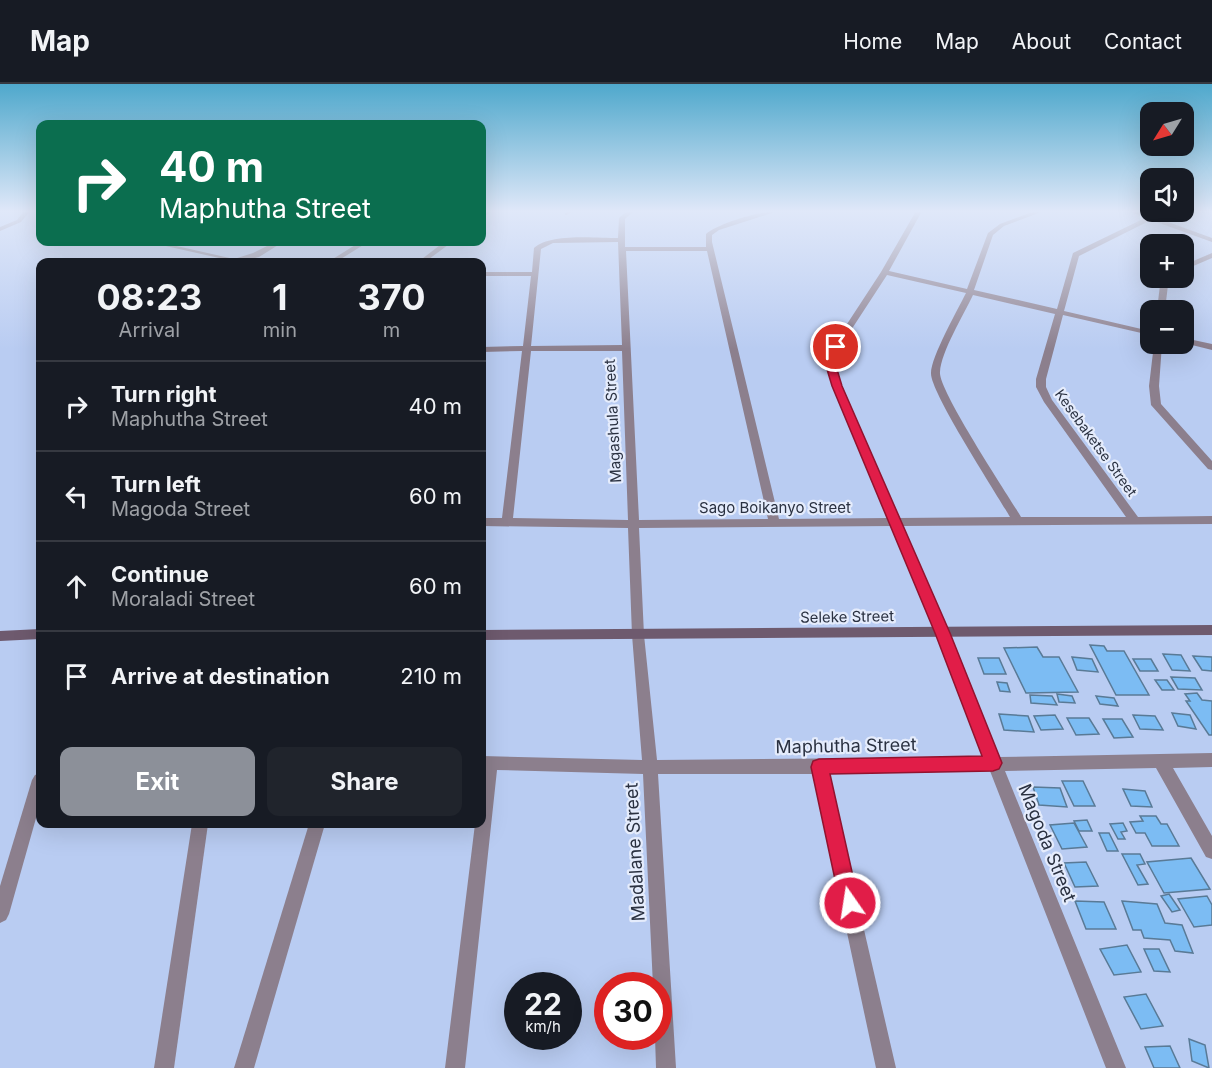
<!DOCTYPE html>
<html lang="en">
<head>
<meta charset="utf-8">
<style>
	body { margin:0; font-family:Inter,sans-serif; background:#20242c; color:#f1f3f6; height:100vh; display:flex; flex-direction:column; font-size:22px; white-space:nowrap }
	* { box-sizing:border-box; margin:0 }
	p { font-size:20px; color:#9ea1a6 }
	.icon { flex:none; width:33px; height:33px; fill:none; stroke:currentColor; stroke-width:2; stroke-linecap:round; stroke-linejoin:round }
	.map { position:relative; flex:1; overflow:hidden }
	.details { position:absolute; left:36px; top:174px; width:450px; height:570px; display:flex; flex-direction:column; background:#171b24; border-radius:12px; box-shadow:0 6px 24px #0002 }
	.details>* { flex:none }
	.hud { position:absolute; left:36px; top:36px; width:450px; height:126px; border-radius:12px; box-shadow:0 6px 24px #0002; background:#0b6e4f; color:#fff; overflow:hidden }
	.needle { width:39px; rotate:233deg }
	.controls { position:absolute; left:1140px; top:18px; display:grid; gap:12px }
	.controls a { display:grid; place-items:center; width:54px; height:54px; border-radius:12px; background:#171b24; box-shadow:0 6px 24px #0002; font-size:30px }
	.speed { position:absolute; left:504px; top:888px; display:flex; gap:12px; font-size:30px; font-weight:700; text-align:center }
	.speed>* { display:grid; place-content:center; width:78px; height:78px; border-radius:50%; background:#171b24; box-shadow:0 6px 24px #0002; line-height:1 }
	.speed small { font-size:15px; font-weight:400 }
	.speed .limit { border:9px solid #d22; background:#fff; color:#111 }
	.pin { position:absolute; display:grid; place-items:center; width:51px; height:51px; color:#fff; margin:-26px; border:3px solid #fff; border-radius:50%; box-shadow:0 2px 6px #0007 }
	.me { position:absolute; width:66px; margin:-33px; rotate:347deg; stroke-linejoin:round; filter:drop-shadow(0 0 4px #0008) }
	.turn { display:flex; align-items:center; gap:21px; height:126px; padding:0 24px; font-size:27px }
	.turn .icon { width:78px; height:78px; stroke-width:2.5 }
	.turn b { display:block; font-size:42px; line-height:51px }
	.eta { display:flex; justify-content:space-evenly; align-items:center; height:102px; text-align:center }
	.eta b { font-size:36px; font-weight:700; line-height:42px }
	.cta { display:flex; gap:12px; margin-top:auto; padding:12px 24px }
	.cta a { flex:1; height:69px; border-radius:12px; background:#8c9099; color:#fff; font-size:24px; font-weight:700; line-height:69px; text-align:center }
	.cta a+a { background:#20242c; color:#f1f3f6 }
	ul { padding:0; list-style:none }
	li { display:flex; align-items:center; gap:18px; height:90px; padding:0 24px; border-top:2px solid #363941 }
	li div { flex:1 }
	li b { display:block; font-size:22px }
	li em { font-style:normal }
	header { display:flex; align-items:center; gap:36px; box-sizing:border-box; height:84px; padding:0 30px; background:#171b24; border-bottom:2px solid #363941 }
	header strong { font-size:28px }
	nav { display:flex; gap:33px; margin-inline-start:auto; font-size:21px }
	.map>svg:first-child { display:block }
	.building { fill:#7cbcf3; stroke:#597a96; stroke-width:1.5 }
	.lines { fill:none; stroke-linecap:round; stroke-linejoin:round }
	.lane { fill:#8c7f8d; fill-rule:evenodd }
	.street { fill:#8c7f8d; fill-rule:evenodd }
	.secondary { fill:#6e5a6e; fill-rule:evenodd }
	.route { fill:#e11d48; stroke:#92132f; stroke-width:1.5 }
	.labels { text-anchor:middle; stroke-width:4.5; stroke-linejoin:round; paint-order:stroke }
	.far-street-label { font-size:14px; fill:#2a3141; stroke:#e5ecfc }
	.street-label { font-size:15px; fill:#2a3141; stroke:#e5ecfc }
	.near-street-label { font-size:18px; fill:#2a3141; stroke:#e5ecfc }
</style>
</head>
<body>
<header>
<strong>Map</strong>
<nav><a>Home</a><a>Map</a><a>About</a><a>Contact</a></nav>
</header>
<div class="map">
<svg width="1212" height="984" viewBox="0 0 1212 984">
	<rect width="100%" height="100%" fill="#b9ccf2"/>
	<g class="building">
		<polygon points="1090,561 1104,562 1107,567 1124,567 1149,611 1116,611"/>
		<polygon points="1037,563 1043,573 1059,573 1078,608 1026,609 1004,564"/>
		<polygon points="1163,570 1181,571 1190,587 1172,586"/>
		<polygon points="1193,572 1212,573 1212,587 1202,586"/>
		<polygon points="1072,573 1092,575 1098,588 1077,586"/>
		<polygon points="978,574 999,574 1006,590 984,590"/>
		<polygon points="1133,575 1151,575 1158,587 1140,587"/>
		<polygon points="1171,593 1195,594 1202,606 1178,605"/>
		<polygon points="1155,596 1167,596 1174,606 1162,606"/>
		<polygon points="997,598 1007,599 1010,608 1000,607"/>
		<polygon points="1197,609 1202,616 1212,617 1212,651 1209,651 1186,617 1190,617 1185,610"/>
		<polygon points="1057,610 1072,612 1075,619 1059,618"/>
		<polygon points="1030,611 1052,612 1057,621 1031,619"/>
		<polygon points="1096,612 1114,614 1118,622 1100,620"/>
		<polygon points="1172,629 1190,631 1196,645 1178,642"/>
		<polygon points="999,630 1028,632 1034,648 1004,646"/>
		<polygon points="1055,631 1063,645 1041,646 1034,632"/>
		<polygon points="1133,631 1155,632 1163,646 1140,645"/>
		<polygon points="1067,634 1089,634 1099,650 1076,651"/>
		<polygon points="1103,635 1122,635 1133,653 1114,654"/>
		<polygon points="1062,697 1083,697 1095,722 1074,722"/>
		<polygon points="1033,703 1060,704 1067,723 1039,721"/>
		<polygon points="1123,705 1145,707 1152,723 1131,722"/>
		<polygon points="1140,732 1156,732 1161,740 1167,740 1179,762 1152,762 1145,749 1136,749 1130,738 1143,737"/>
		<polygon points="1087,736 1092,747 1079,747 1074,737"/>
		<polygon points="1074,739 1087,763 1062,765 1050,741"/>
		<polygon points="1123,739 1127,747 1121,748 1125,755 1118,755 1110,740"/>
		<polygon points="1099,749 1109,749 1118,767 1107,767"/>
		<polygon points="1122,770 1140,770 1145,780 1137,781 1148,800 1138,801"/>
		<polygon points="1191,774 1210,805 1164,809 1147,778"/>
		<polygon points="1086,778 1098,802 1075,803 1064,779"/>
		<polygon points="1169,810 1180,826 1172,828 1161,812"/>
		<polygon points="1207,812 1212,821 1212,841 1194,843 1178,815"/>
		<polygon points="1075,817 1104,818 1116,845 1086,845"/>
		<polygon points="1122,817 1157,820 1165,839 1182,841 1193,869 1175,867 1170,856 1144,854 1141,846 1133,846"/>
		<polygon points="1127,861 1141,888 1114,891 1100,865"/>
		<polygon points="1144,865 1159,865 1170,888 1154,887"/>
		<polygon points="1146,910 1163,942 1141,945 1124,913"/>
		<polygon points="1189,955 1205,961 1209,984 1192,977"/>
		<polygon points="1170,962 1180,984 1154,984 1145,963"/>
	</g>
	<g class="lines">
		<polygon class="lane" points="567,127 572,127 567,131 565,131 565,129"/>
		<g class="street">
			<polygon points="24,127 30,127 21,138 0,147 0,143 17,136"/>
			<polygon points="485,127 492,127 482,134 482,129"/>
			<path d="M627,127H634L625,135V163H706V150C719,139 761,127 778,127L719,146L712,151V158L779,435L888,434L829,290L828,275L832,263L881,188L916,127H922L889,187L967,205L988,149L1000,140L1035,127H1044L1004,142L993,151L974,206L1057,225L1073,169L1145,134L1129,127H1138L1212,154V158L1151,136L1079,172L1064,227L1150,247V251L1063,231L1046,295V303L1052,316L1138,433L1212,432V440L903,442L999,673L1212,669V683L1173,684L1212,752V775L1206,773L1156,684L1005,687L1126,984H1106L990,687L828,690L896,984H876L813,690H658L676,984H656L655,952H658V902H653L643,690L497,686L465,984H445L475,740H482V672L642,676L632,551L628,444L482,442V434H502L522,267L482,268V263L523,262L531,192H482V188H532L534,164C550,149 596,154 618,154L619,134ZM618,158L622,261L531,262L541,165L553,159ZM626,167H707L768,435L639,436ZM887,191L966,209C958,225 931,273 931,289C930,308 997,410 1010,433L899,434L837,290L836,275L840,263ZM973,211L1055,230L1036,295V303L1044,318L1126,433H1021C1008,411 938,306 940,288C941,268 964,230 973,211ZM531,267H622L628,436L513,434ZM892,442L985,673L657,676L644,551L639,444Z"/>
			<polygon points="148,158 159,158 234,175 253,169 275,158 283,158 259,173 237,178"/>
			<polygon points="360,158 368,158 336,178 328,178"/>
			<polygon points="444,158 452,158 425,178 418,178"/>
			<polygon points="1212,169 1212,174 1184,186 1184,181"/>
			<polygon points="1165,194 1172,194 1168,201 1165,226 1157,226 1160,201"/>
			<polygon points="1184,254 1212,260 1212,266 1184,259"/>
			<polygon points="1154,260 1162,260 1159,302 1161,320 1212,377 1212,386 1208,385 1151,321 1149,302"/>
			<polygon points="40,689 40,720 9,830 6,836 0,839 0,802 32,696 35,691"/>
			<polygon points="192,740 208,740 174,984 154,984"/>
			<polygon points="309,740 325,740 254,984 234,984"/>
		</g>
		<g class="secondary">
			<polygon points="1212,541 1212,551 482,556 482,546"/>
			<polygon points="40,545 40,555 0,557 0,547"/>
		</g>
	</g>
	<linearGradient id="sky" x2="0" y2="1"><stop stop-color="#4fa8cc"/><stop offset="0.48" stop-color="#e0e8f9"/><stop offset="1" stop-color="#e0e8f9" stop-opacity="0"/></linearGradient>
	<rect width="1212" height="265" fill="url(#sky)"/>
	<polygon class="route" points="836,260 840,263 836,282 842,302 950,549 1002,679 999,685 993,687 830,690 859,819 857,825 850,828 843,825 840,819 811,683 813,677 819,675 982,672 935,549 832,302 826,282 831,263"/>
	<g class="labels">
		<g class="far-street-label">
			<text transform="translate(1096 359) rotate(54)" y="5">Kesebaketse Street</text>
		</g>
		<g class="street-label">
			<text transform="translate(613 337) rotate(-93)" y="5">Magashula Street</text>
			<text x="775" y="429">Sago Boikanyo Street</text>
			<text transform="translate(847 533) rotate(-1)" y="5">Seleke Street</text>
		</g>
		<g class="near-street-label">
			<text transform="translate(846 662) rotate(-1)" y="6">Maphutha Street</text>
			<text transform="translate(1047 759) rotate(68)" y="6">Magoda Street</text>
			<text transform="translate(635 768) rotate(-93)" y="6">Madalane Street</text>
		</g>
	</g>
</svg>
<div class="controls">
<a><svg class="needle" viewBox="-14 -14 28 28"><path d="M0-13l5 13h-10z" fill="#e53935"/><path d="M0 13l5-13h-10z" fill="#9ea1a6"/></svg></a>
<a><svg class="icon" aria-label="sound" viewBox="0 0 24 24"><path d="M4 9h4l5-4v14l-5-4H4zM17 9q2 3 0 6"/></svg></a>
<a>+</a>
<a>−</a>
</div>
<div class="speed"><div>22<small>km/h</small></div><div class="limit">30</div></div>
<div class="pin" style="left:836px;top:263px;background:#d93025"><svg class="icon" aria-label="arrive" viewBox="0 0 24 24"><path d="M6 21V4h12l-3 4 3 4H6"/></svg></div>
<svg class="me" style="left:850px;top:819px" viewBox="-20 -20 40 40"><circle r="17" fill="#e11d48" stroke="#fff" stroke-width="3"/><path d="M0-11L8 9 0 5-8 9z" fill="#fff"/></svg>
<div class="hud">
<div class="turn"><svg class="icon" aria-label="right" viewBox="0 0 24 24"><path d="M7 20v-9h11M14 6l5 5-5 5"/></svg><div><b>40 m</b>Maphutha Street</div></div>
</div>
<section class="details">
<div class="eta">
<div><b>08:23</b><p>Arrival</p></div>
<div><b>1</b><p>min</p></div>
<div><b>370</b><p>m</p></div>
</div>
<ul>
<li><svg class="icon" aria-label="right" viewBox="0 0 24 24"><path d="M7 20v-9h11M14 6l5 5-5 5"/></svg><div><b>Turn right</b><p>Maphutha Street</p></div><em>40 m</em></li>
<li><svg class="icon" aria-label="left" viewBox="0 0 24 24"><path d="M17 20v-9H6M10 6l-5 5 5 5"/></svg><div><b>Turn left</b><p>Magoda Street</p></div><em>60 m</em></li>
<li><svg class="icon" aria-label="ahead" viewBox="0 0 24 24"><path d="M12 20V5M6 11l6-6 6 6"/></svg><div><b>Continue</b><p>Moraladi Street</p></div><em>60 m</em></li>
<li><svg class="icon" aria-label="arrive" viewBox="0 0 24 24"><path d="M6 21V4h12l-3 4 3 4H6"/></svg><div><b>Arrive at destination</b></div><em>210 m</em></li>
</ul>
<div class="cta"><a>Exit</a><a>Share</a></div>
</section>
</div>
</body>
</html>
